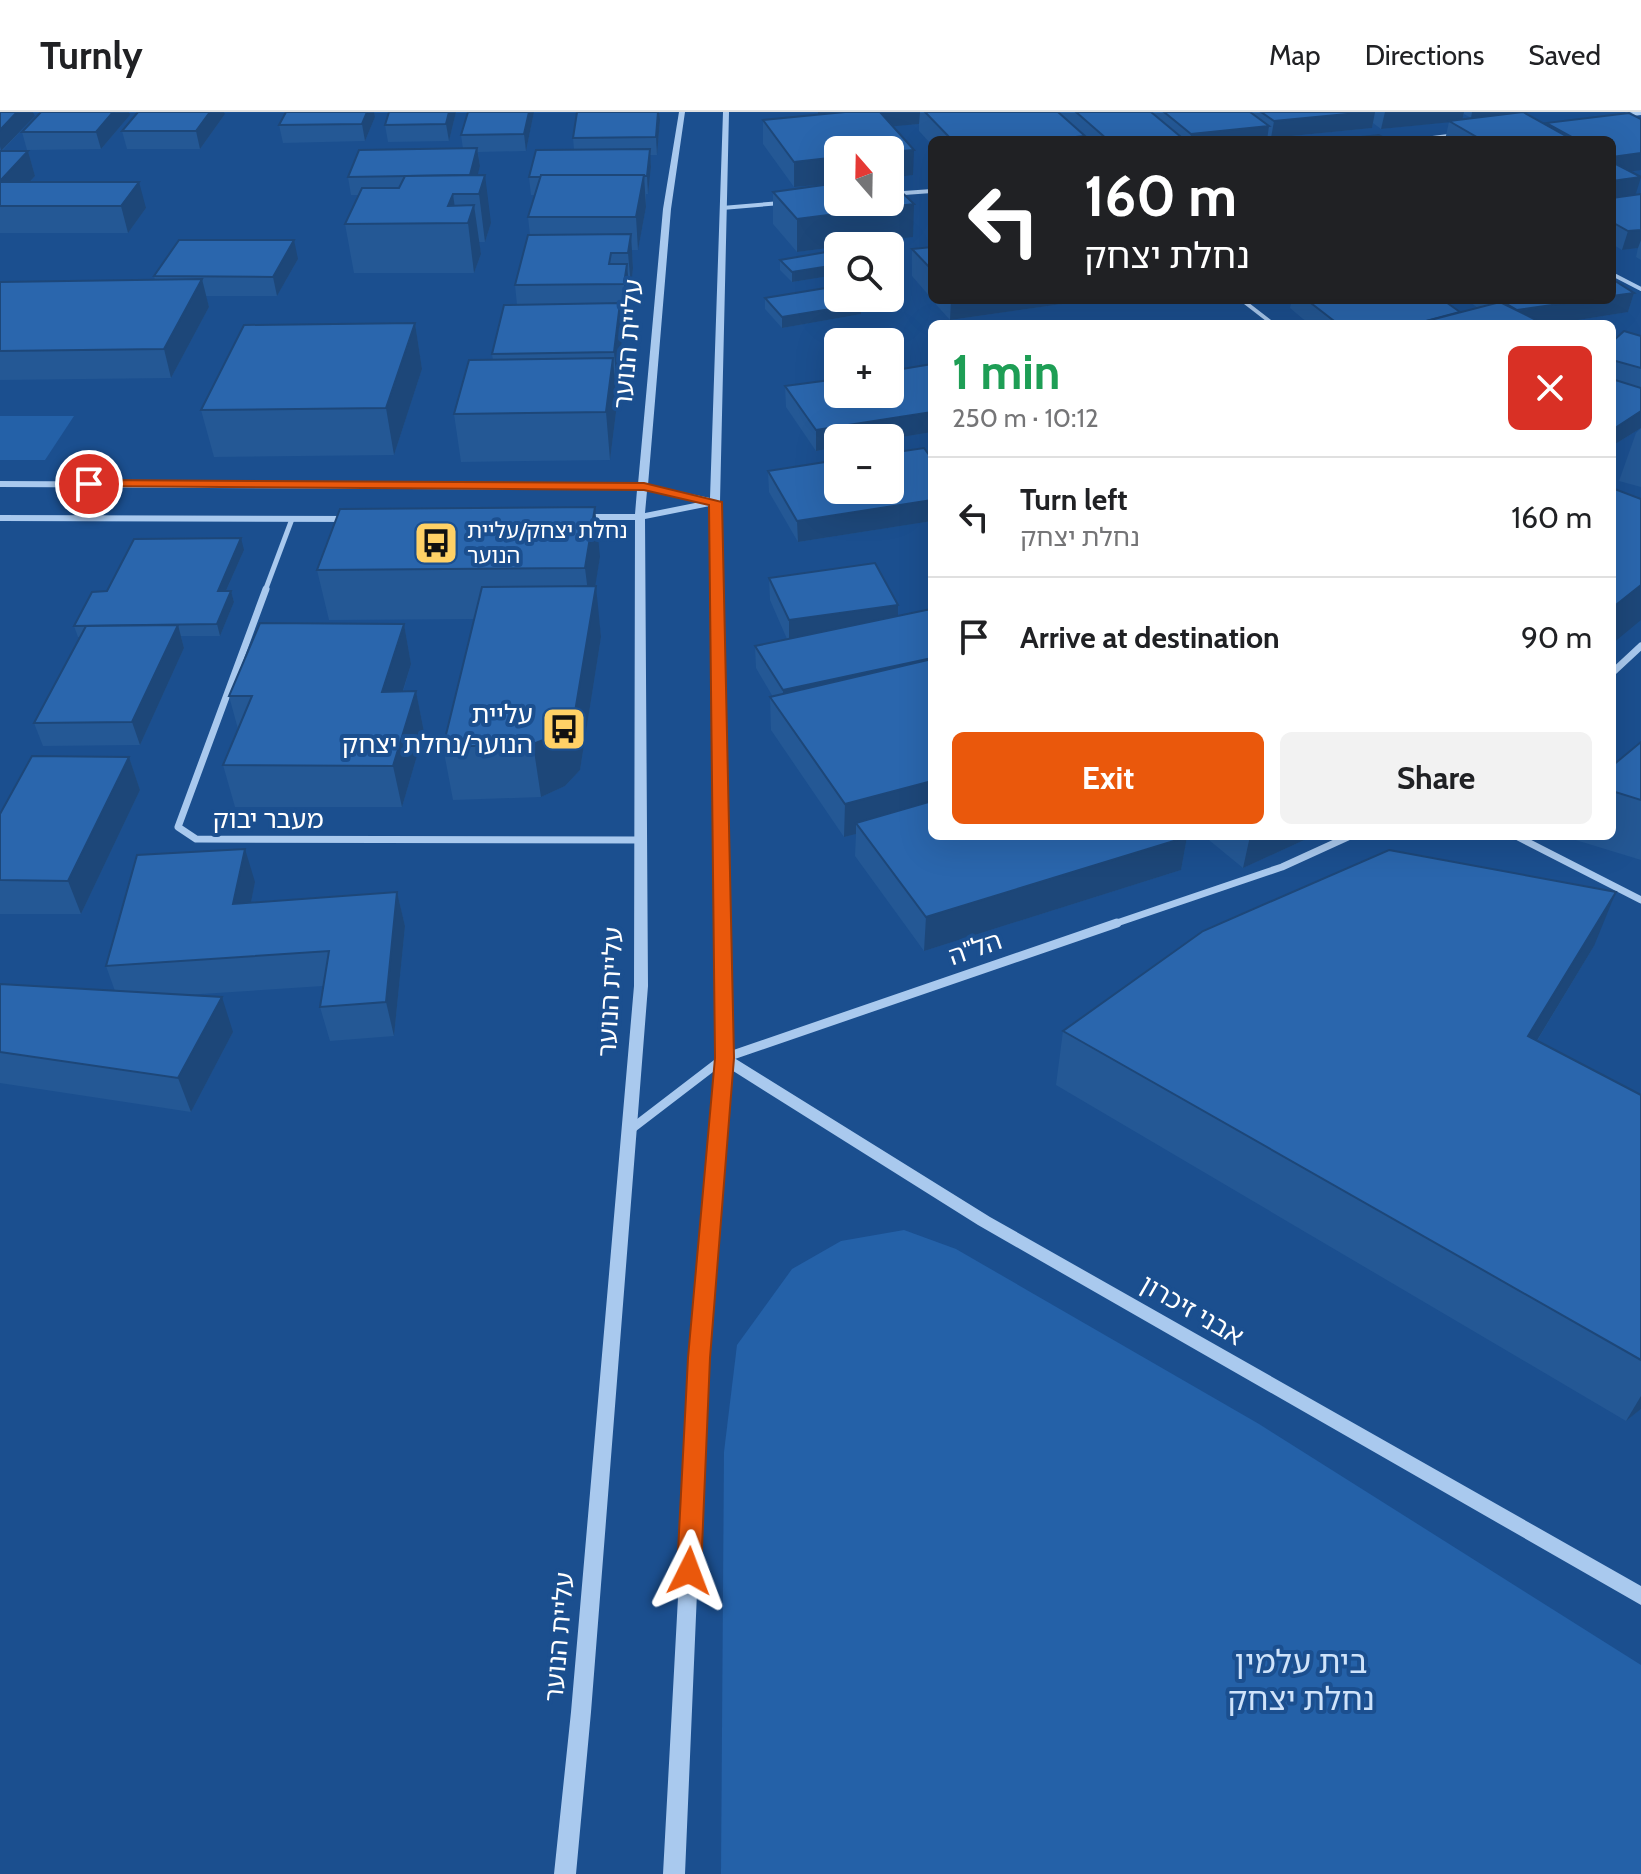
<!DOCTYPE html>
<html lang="en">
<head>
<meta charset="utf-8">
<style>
	body { margin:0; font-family:Cabin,"Noto Sans Hebrew",sans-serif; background:#f2f2f2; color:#202124; height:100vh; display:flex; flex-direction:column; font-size:30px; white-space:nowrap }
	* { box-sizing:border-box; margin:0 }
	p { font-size:26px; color:#757577 }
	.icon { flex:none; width:44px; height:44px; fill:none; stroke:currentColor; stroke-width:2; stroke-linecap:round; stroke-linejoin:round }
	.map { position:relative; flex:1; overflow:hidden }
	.side { position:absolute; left:928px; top:208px; width:688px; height:520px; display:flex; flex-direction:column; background:#fff; border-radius:12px; box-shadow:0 8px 32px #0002 }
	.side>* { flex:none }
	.banner { position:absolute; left:928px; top:24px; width:688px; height:168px; border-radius:12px; box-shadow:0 8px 32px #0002; background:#202124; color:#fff; overflow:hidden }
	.needle { width:52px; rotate:340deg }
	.tools { position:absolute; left:824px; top:24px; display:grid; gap:16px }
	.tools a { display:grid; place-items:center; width:80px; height:80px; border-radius:12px; background:#fff; box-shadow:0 8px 32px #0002; font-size:40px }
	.pin { position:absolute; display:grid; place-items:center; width:68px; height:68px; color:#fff; margin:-34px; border:4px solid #fff; border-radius:50%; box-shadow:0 2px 8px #0007 }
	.me { position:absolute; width:88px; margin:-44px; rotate:3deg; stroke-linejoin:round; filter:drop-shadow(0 0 6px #0008) }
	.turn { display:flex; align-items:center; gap:28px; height:168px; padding:0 24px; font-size:36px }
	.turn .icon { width:104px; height:104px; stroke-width:2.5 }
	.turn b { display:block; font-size:56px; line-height:68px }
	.round { display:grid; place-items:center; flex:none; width:84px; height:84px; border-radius:12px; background:#f2f2f2 }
	.summary { display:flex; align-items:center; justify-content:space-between; height:136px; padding:0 24px }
	h1 { font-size:48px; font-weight:700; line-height:60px; color:#1e9e55 }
	.action { display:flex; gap:16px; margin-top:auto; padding:16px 24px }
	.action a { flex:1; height:92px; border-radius:12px; background:#ea580c; color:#fff; font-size:32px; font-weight:700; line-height:92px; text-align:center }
	.action a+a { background:#f2f2f2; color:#202124 }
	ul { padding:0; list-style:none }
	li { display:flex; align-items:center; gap:24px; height:120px; padding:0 24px; border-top:2px solid #e0e0e0 }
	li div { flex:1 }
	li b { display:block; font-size:30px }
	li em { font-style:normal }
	header { display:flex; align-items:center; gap:48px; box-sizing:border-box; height:112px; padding:0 40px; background:#fff; border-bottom:2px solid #e0e0e0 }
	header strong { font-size:38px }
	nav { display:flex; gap:44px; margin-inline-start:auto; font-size:28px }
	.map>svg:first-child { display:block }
	.green { fill:#2461a8 }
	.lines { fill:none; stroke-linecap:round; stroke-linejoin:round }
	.minor-far3 { stroke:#a9c9ee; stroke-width:4 }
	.minor-far2 { stroke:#a9c9ee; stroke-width:5 }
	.minor-far1 { stroke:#a9c9ee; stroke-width:7 }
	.minor { stroke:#a9c9ee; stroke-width:9 }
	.tertiary { fill:#a9c9ee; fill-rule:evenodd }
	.wall { fill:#245895; fill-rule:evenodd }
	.shaded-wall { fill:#1d4779 }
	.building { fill:#2a66ad; stroke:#1d4779; stroke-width:2 }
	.route { fill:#ea580c; stroke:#983908; stroke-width:2 }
	.labels { text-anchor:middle; stroke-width:8; stroke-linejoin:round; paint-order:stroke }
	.far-poi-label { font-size:22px; fill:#fff; stroke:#1b4f8f; text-anchor:start }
	.street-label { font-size:26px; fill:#fff; stroke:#1b4f8f }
	.poi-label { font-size:26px; fill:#fff; stroke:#1b4f8f; text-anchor:end }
	.near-park-label { font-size:32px; fill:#cfe3fa; stroke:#1b4f8f }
</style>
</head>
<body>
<header>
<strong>Turnly</strong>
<nav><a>Map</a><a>Directions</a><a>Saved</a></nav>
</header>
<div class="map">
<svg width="1641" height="1762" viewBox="0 0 1641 1762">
	<rect width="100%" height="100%" fill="#1b4f8f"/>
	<g class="green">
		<polygon points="0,304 74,304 45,348 0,348"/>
		<polygon points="904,1118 956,1137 1259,1312 1641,1553 1641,1762 721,1762 724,1340 737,1233 792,1157 841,1129"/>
	</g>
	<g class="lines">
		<g class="minor-far3">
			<polyline points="1625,3 1641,1"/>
			<polyline points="1417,28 1456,23"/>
			<polyline points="890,82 932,79"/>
			<polyline points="722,96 781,91"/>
			<polyline points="1612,162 1641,177"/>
			<polyline points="1242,188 1273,212"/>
		</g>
		<polyline class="minor-far2" points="265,479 292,407"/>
		<g class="minor-far1">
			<polyline points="266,477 178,715 196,727 642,728"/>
			<polyline points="1612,561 1641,534"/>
			<polyline points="1516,724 1641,788"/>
			<polyline points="1111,813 1282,755 1350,724"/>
		</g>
		<polyline class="minor" points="630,1018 724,946 1117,811"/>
		<g class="tertiary">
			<path d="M679,0H685L671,97L648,373L710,386L723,0H729L720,390L731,944L990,1105L1641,1474V1493L978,1113L730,957L707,1246L685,1762H663L691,1246L717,946L710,394L645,407L648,874L591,1600L576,1762H554L571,1600L634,874L635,408H576L571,405L576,402H635L637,378L0,375V369L638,372L663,97ZM647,379L700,390L645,401Z"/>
			<polygon points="0,403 356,404 361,407 356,410 0,409"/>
		</g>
	</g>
	<g class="wall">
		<polygon points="0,0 33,0 35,4 2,39 28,39 35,64 30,70 146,96 128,121 0,121"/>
		<polygon points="138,0 224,0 225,2 200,37 127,37 122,19"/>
		<polygon points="286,0 374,0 375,5 365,29 283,31 279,13"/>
		<polygon points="389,0 456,0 449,29 388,30 385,13"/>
		<polygon points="468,0 534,0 526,39 478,40 480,54 477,63 491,111 485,130 479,130 481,142 474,161 354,161 345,112 359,83 351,83 348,65 463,37 461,23"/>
		<path d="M818,0H1058L1059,1V0H1534L1524,1L1545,13L1546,11L1629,1L1631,60L1636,82H1641V148L1636,145L1638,136L1622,138L1612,132V28H1445L1449,10L1381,17L1373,11L1372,16L1271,26L1267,24V28H1087L1085,26L1084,28H932V33L919,19V12L893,14L913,63L794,75L763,32V8L818,2ZM1464,2L1471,6L1462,7Z"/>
		<polygon points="130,3 101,37 27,38 22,20"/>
		<polygon points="660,8 657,43 650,43 651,55 648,82 646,82 646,95 638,138 632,138 633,156 631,175 629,175 630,186 627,207 621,207 622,227 617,276 615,276 617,292 610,348 461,350 454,302 493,248 492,242 517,193 515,173 530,123 528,105 535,83 531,83 529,65 574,38 573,26"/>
		<polygon points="773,80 913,125 797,140 773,112"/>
		<polygon points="932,81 932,102 930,100 930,82"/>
		<polygon points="932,135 932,187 912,164 912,137"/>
		<polygon points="838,138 838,164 836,163 792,170 780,158 780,148"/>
		<polygon points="298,147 277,184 206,184 209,195 171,266 0,268 0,170 155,168 154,164"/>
		<polygon points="1634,181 1628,200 1553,212 1309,212 1290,196 1291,191 1285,192 1281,188 1443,188 1460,200 1478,196 1467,188 1612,188"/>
		<polygon points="765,186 861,202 782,216 765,197"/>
		<polygon points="932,188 1090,188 950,208"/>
		<polygon points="415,211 422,257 394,343 214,345 201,298"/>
		<polygon points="1641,224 1641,316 1612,334 1612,230"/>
		<polygon points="785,274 932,320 890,327 890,326 816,339 786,295"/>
		<polygon points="1641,316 1641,375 1619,369 1636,321"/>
		<polygon points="932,347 932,409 798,430 769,380 768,359"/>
		<polygon points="244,438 226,479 231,479 234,490 220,524 181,524 184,536 140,633 43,634 34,611 80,525 78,525 74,514 107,479"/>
		<polygon points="600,445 595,474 601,525 580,658 565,674 541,685 453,688 443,635 474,507 329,508 317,458"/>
		<polygon points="769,466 898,493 898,504 932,724 1187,725 1181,758 924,839 855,744 856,722 844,725 771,618 770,585 773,585 756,556 755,534 787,527 770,488"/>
		<polygon points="404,512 411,552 403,580 416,579 424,620 402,695 235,695 223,653 238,617 229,584"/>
		<polygon points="1641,630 1641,748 1569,726 1570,724 1612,724 1612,654"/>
		<polygon points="129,645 140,678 81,802 0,802 0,702"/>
		<polygon points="1204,724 1313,724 1243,756"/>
		<polygon points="255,770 251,790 397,780 405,814 394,924 330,929 320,895 323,874 186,883 233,920 191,1000 0,971 0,872 115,879 106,854"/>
		<polygon points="1594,834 1537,929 1641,983 1641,1297 1626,1309 1056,973 1063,919"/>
	</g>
	<g class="shaded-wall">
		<polygon points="17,0 33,0 35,4 1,39 0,34 0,18"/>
		<polygon points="113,0 129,0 130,3 101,37 96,20"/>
		<polygon points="210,0 224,0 225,2 200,37 196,19"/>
		<polygon points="367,0 374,0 375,5 365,29 362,12"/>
		<polygon points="449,0 456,0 449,29 446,12"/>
		<polygon points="529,0 534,0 526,39 524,22"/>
		<polygon points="658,0 659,0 660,8 657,43 656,25"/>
		<polygon points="818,0 920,0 919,12 818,21"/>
		<polygon points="1368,0 1375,0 1372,16 1271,26 1274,9"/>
		<polygon points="1385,0 1464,0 1462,9 1381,17"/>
		<polygon points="1472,0 1534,0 1471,6"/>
		<polygon points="1269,14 1267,28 1190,28 1191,22"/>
		<polygon points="1085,24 1084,28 1048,28"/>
		<polygon points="1181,25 1181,28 1147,28"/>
		<polygon points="477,36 480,54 473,81 470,63"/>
		<polygon points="650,37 651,55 648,82 647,64"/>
		<polygon points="914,38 913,63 890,66 890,40"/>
		<polygon points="28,39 35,64 8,94 0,74 0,69"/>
		<polygon points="1641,41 1641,58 1612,62 1612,45"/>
		<polygon points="838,45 838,71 794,75 794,50"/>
		<polygon points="485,63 491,111 485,130 479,82"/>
		<polygon points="644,63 646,95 638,138 636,105"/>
		<polygon points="1641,65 1633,91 1612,94 1612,69"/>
		<polygon points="139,70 146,96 128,121 121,94"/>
		<polygon points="453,82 457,111 448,94"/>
		<polygon points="914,92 913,125 797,140 797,107"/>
		<polygon points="474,93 481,142 474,161 468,111"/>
		<polygon points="1641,118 1641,128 1638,136 1622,138 1628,119"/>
		<polygon points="631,122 633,156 631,175 628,141"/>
		<polygon points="294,128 298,147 277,184 273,165"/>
		<polygon points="627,152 630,186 627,207 624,172"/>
		<polygon points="836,153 836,163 792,170 792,160"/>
		<polygon points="202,167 209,195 171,266 164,237"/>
		<polygon points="1634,181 1628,200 1553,212 1512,212 1516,199 1587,188 1612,188 1612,184"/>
		<polygon points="951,188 1090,188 950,208"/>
		<polygon points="620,191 622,227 617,276 614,240"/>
		<polygon points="861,192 861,202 782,216 782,205"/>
		<polygon points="415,211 422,257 394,343 386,296"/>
		<polygon points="613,246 617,292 610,348 606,300"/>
		<polygon points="1641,299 1641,316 1612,334 1612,318"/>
		<polygon points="932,300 932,320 890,327 890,326 838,326 838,335 816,339 816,318"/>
		<polygon points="932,388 932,409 798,430 797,409"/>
		<polygon points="595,395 600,445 592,494 596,474 601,525 580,658 565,674 541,685 533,632 591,505 585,456"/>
		<polygon points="241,426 244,438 221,490 218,479"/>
		<polygon points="1641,473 1641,508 1612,532 1612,496"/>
		<polygon points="231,479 234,490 220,524 217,512"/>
		<polygon points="898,493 898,515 789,531 789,508"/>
		<polygon points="404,512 411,552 390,621 382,580"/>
		<polygon points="178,513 184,536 140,633 132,610"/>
		<polygon points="932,546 783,601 783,578"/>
		<polygon points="416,579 424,620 402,695 393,654"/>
		<polygon points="129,645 140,678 81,802 68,769"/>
		<polygon points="932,669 932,702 856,711 856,722 844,725 845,692"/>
		<polygon points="1250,724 1313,724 1243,756"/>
		<polygon points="1187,725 1181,758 924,839 926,805"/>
		<polygon points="245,737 255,770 244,826 233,792"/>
		<polygon points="397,780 405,814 394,924 386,890"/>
		<polygon points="1616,780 1594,834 1507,978 1528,924"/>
		<polygon points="222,885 233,920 191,1000 178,966"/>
		<polygon points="1641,1284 1641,1297 1626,1309"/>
	</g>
	<g class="building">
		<polygon points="0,0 17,0 0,18"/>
		<polygon points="41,0 113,0 96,20 22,20"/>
		<polygon points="138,0 210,0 196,19 122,19"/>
		<polygon points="286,0 367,0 362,12 279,13"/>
		<polygon points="389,0 449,0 446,12 385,13"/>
		<polygon points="468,0 529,0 524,22 461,23"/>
		<polygon points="577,0 658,0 656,25 573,26"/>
		<polygon points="845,0 880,0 914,38 890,40 890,38 838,38 838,45 794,50 763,8"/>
		<polygon points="925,0 1058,0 1085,24 1048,28 952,28"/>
		<polygon points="1076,0 1151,0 1181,25 1147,28 1108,28"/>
		<polygon points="1164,0 1250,0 1269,14 1191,22"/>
		<polygon points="1261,0 1368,0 1274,9"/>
		<polygon points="1523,0 1573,28 1482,28 1449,9"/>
		<polygon points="1629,1 1641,7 1641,41 1612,45 1612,28 1577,28 1546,11"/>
		<polygon points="1379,23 1388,28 1334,28"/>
		<polygon points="477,36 470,63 348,65 359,38"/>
		<polygon points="650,37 647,64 541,63 541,65 529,65 536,38"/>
		<polygon points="0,39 28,39 0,69"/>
		<polygon points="1612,50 1641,65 1612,69"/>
		<polygon points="485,63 479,82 453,82 448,94 474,93 468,111 345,112 362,76 399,76 405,64"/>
		<polygon points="541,63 644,63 636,105 528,105"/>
		<polygon points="890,69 914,92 797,107 773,80 838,71 838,90 890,90"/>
		<polygon points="0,70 139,70 121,94 0,94"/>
		<polygon points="1641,82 1641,118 1628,119 1612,110 1612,86"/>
		<polygon points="631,122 628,141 611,141 609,152 627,152 624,172 515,173 528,123"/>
		<polygon points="179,128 294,128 273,165 154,164"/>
		<polygon points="932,135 932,158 912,137"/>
		<polygon points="838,138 838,154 836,153 792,160 780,148"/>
		<polygon points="202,167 164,237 0,239 0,170"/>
		<polygon points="1612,167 1634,181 1612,184"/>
		<polygon points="838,174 838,186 855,186 861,192 782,205 765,186"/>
		<polygon points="1307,188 1443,188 1460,200 1415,212 1338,212"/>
		<polygon points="1500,188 1587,188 1517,198"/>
		<polygon points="1500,190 1544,212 1415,212"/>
		<polygon points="620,191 614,240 492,242 504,193"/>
		<polygon points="415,211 386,296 201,298 244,213"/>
		<polygon points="1624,219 1641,224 1641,256 1612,248 1612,230"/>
		<polygon points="613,246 606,300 454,302 469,248"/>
		<polygon points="932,252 932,300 816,318 785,274 838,267 838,282 890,282 890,259"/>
		<polygon points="1612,267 1641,276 1641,299 1612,318"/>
		<polygon points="924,336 932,347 932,388 797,409 768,359 838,348 838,378 890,378 890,341"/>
		<polygon points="1612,376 1641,387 1641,473 1612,496"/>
		<polygon points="595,395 585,456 317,458 340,397"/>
		<polygon points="241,426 218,479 231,479 217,512 74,514 92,480 107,479 134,427"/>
		<polygon points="875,451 898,493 789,508 769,466"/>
		<polygon points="596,474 574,606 559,622 533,632 443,635 482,475"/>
		<polygon points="931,497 932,546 783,578 755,534"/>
		<polygon points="260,511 404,512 382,580 416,579 393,654 223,653 252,584 229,584"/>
		<polygon points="178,513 132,610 34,611 86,514"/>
		<polygon points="932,547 932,669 845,692 770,585"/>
		<polygon points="1641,630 1641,688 1612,679 1612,654"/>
		<polygon points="32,644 129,645 68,769 0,768 0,702"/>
		<polygon points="932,689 932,724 1187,725 926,805 856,711"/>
		<polygon points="245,737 233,792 397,780 386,890 320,895 329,839 106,854 137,743"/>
		<polygon points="1389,738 1616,780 1528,924 1641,983 1641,1248 1063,919 1203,819"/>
		<polygon points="0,872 222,885 178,966 0,940"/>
	</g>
	<polygon class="route" points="89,368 644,371 722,390 734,946 710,1246 701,1459 697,1467 689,1470 680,1467 677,1459 688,1246 715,946 709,393 644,378 85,374 85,369"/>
	<defs>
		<g id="bus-square" transform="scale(2.3)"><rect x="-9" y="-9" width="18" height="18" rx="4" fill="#ffd166" stroke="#1b4f8f"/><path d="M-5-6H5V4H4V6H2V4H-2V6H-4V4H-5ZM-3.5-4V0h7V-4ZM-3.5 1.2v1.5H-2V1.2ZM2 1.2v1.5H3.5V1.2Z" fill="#111"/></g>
	</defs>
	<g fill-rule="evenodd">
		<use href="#bus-square" x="436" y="431"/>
		<use href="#bus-square" x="564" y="617"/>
	</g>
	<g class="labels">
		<g class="far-poi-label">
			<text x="467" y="426">נחלת יצחק/עליית<tspan x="467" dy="25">הנוער</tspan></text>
		</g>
		<g class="street-label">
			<text transform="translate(628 232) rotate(-85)" y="9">עליית הנוער</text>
			<text x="268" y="716">מעבר יבוק</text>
			<text transform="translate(975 836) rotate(-19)" y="9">הל"ה</text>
			<text transform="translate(610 880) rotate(-87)" y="9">עליית הנוער</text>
			<text transform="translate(1192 1198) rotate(30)" y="9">אבני זיכרון</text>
			<text transform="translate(559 1525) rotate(-85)" y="9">עליית הנוער</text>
		</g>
		<g class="poi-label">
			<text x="533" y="611">עליית<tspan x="533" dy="30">הנוער/נחלת יצחק</tspan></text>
		</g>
		<g class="near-park-label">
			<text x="1301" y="1561">בית עלמין<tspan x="1301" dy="37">נחלת יצחק</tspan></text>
		</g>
	</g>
</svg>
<div class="tools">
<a><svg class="needle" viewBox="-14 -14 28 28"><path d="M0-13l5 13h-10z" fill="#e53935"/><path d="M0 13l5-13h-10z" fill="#757577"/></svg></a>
<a><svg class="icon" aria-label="search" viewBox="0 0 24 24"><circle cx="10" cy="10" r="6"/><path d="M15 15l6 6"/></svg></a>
<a>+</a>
<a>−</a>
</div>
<div class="pin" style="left:89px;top:372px;background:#d93025"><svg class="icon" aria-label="arrive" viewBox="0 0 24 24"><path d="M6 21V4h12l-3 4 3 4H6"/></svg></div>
<svg class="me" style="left:689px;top:1459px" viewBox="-20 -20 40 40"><path d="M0-17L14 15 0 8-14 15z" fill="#ea580c" stroke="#fff" stroke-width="4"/></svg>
<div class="banner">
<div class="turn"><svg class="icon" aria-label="left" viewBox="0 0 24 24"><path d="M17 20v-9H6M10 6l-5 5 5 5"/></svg><div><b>160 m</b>נחלת יצחק</div></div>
</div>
<section class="side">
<div class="summary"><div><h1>1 min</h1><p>250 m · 10:12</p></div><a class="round" style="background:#d93025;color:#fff"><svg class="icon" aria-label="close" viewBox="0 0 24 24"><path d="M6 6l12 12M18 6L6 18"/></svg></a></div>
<ul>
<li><svg class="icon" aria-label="left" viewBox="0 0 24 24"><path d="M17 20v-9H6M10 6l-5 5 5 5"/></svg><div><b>Turn left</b><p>נחלת יצחק</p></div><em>160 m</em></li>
<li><svg class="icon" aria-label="arrive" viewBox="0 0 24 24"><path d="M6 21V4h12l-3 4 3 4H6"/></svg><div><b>Arrive at destination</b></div><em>90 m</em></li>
</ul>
<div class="action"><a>Exit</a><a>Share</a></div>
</section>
</div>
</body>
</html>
